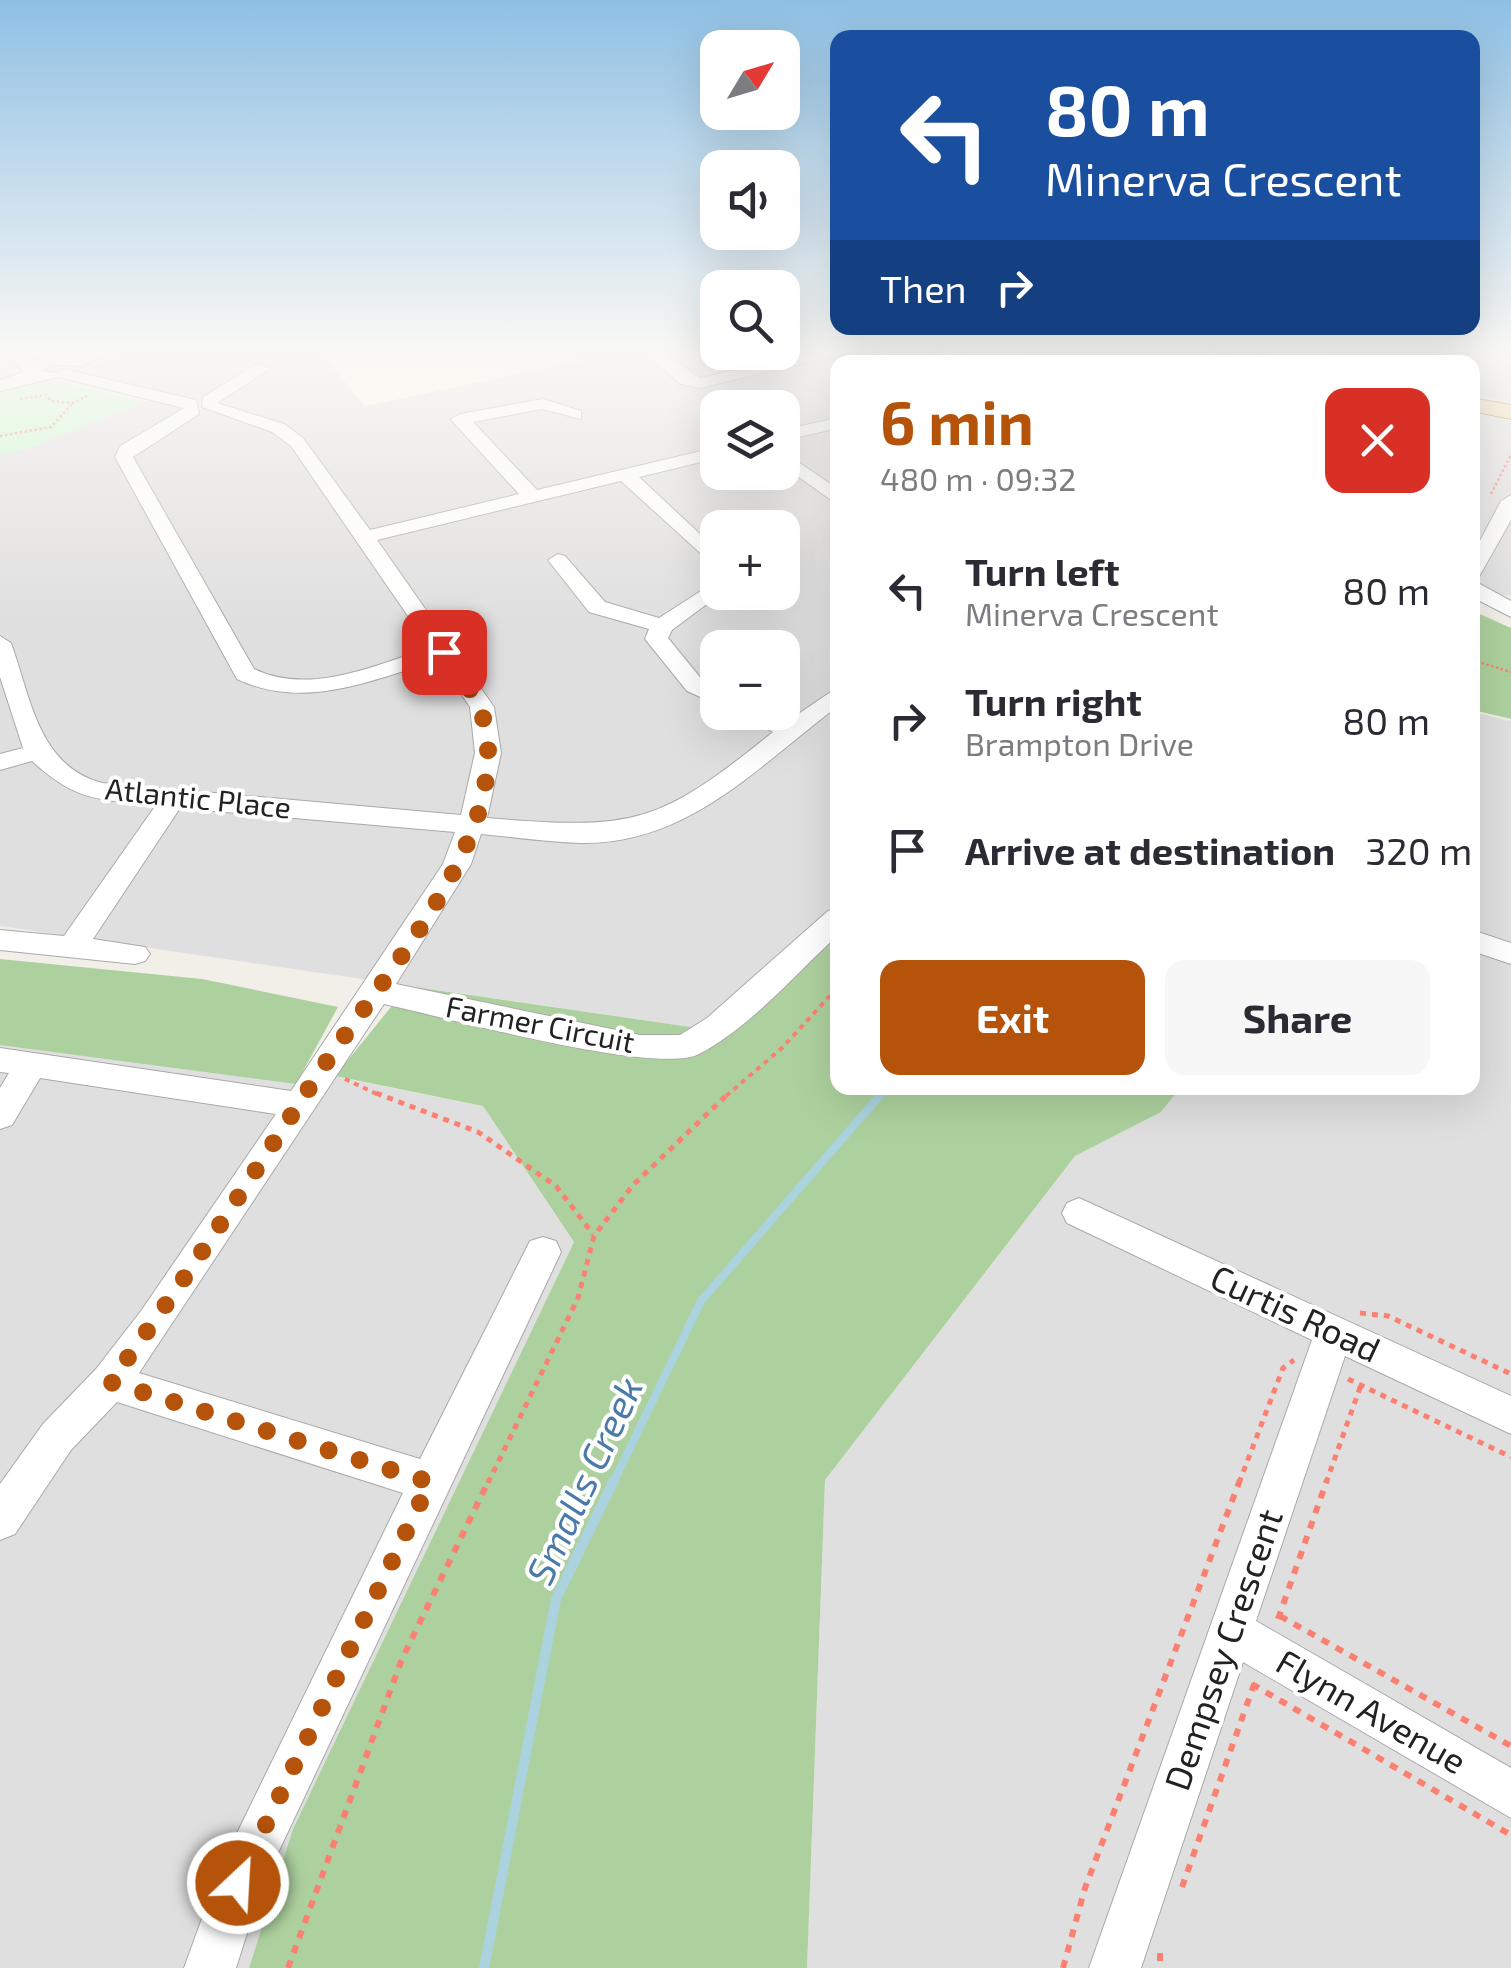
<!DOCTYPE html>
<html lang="en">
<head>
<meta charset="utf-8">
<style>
	body { margin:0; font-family:"Exo 2",sans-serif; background:#f7f7f7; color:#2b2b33; height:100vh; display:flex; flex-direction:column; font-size:38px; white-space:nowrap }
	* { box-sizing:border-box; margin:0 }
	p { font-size:32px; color:#7c7c81 }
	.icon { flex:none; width:55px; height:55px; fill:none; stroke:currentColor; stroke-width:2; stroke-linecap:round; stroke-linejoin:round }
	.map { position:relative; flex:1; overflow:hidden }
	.details { position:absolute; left:830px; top:355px; width:650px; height:740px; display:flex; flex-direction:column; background:#fff; border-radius:20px; box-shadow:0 10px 40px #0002 }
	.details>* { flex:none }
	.hud { position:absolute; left:830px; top:30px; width:650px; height:305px; border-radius:20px; box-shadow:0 10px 40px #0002; background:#1a4fa0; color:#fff; overflow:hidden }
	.needle { width:65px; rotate:52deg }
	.fabs { position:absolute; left:700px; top:30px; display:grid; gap:20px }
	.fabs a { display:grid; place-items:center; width:100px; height:100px; border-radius:20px; background:#fff; box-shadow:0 10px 40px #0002; font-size:50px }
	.pin { position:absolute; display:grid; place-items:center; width:85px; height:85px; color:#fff; margin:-42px; border-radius:20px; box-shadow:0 5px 15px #0006 }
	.me { position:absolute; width:110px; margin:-55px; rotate:25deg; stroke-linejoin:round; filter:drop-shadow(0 0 8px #0008) }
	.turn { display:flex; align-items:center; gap:35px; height:210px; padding:0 50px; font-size:45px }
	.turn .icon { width:130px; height:130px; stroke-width:2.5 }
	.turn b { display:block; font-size:70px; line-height:85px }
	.then { display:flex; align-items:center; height:95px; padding:0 50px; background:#0003; gap:20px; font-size:38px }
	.round { display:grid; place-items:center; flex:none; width:105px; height:105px; border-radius:20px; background:#f7f7f7 }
	.headline { display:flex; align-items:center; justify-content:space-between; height:170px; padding:0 50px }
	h1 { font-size:60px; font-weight:700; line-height:75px; color:#b45309 }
	.primary-button { display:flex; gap:20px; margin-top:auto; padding:20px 50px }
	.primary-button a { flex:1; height:115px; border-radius:20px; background:#b45309; color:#fff; font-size:40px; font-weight:700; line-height:115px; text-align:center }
	.primary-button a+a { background:#f7f7f7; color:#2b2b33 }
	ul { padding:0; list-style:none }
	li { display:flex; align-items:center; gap:30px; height:130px; padding:0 50px }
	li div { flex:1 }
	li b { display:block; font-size:38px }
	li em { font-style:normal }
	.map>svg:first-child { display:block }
	.residential { fill:#e0dfdf; fill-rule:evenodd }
	.education { fill:#ffffe5 }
	.forest { fill:#add19e }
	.park { fill:#c8facc }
	.parking { fill:#e2e2e2 }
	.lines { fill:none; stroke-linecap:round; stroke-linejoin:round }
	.stream-far3 { stroke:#aad3df; stroke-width:4 }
	.stream-far2 { stroke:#aad3df; stroke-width:6 }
	.stream-far1 { stroke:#aad3df; stroke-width:8 }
	.stream { stroke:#aad3df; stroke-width:10 }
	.minor-casing { stroke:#a9a9a9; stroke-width:2 }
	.major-casing { stroke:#a06b00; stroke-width:2 }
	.path-far3 { stroke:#fa8072; stroke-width:2.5; stroke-dasharray:2.5 2.5; stroke-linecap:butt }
	.path-far2 { stroke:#fa8072; stroke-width:4; stroke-dasharray:5 5; stroke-linecap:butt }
	.path-far1 { stroke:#fa8072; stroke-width:5; stroke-dasharray:6 6; stroke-linecap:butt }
	.path { stroke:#fa8072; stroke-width:6; stroke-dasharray:8 8; stroke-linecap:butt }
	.minor { fill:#fff; fill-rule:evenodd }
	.major { fill:#fcd6a4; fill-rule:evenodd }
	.route { stroke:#b45309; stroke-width:18; stroke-dasharray:0 32.4 }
	.labels { text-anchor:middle; stroke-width:8; stroke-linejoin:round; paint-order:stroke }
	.street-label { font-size:30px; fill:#222; stroke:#fff }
	.near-street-label { font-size:35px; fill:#222; stroke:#fff }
	.near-water-label { font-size:38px; font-style:italic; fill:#4a7aab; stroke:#fff }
</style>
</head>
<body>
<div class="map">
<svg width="1511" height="1968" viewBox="0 0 1511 1968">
	<rect width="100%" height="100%" fill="#f2efe9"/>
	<g class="residential">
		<path d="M141,348H317L365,406L579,360L566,348L782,352L783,348H877L900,362H838L837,922L704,1029L0,926V455L30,448L168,392L110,378L95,370L96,364ZM718,408H782V472H718ZM718,528H782V592H718ZM718,648H782V712H718Z"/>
		<polygon points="1313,348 1511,348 1511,402 1473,394 1472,362 1342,362"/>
		<polygon points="1473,413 1511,421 1511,596 1473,590"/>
		<polygon points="1473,712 1511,721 1511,1968 807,1968 825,1480 1075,1156 1161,1112 1180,1088 1472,1088"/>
		<polygon points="0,1010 483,1106 574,1242 293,1829 249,1968 0,1968"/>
	</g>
	<polygon class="education" points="317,348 566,348 580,361 365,406"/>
	<g class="forest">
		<polygon points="1104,348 1182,348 1246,362 1079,362 1093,359"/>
		<polygon points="1473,611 1511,628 1511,719 1473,710"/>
		<polygon points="837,922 838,1088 1180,1088 1161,1112 1075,1156 825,1480 807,1968 249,1968 293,1829 574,1242 483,1106 335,1076 408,986 704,1029"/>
		<polygon points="0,959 202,979 338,1007 296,1084 0,1045"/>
	</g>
	<polygon class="park" points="49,381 61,382 141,402 30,448 0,455 0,392"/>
	<polygon class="parking" points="1010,348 1104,348 1093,359 1079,362 1039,362"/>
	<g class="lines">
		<polyline class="stream-far3" points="1234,362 1248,348"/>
		<polyline class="stream-far2" points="880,1096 887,1088"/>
		<polyline class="stream-far1" points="613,1483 701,1301 882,1093"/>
		<polyline class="stream" points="484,1968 556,1599 614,1480"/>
		<g class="minor-casing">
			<g id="minor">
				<path d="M0,348H17L33,361C49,355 59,359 75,357C93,354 106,348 125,348L81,366L52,365L41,370L56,373L64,369L196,400L199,414L133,457L254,669C310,696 375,665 430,648L291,446L272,432L202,407L203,397L257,364L271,368L217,403L284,424L303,438L370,530L519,494L454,423L451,419L460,414L543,399L581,411V419L542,409L473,422L537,490L718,447V458L639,477L718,551V569L621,481L377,540L494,707L501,753L487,818C634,830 657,826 773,732L737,712H770L788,721L838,687V706C758,766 688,845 580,843C547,842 514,837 481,834L471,864L396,984L640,1035H680L707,1018L828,911L838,908V935C795,974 751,1027 699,1054C656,1076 440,1016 384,1004L139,1373L420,1459L530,1241L543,1237L556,1241L561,1252L261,1889L236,1968H184L221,1866L403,1493L117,1402L71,1450L15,1534L0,1540V1484L43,1424L96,1369L141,1311L276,1114L40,1078L12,1125L0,1129V1088L9,1073L0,1072V1048L291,1091L443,864L455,832L180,808L93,939L145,947L150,954L145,961L135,964L0,950V930L64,936L156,805C97,799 77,802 32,761L0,770V754L23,748L0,677V636L11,643C31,698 38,766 102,783L461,815L475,753L470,707L438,660C372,680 304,711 237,679L115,457L120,446L184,408L58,377L0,391V380L24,372Z"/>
				<polygon points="638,348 657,348 700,378 834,348 866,348 700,388 681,384"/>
				<polygon points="866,348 886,348 905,362 886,362"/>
				<polygon points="951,348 982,348 933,362 906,362"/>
				<polygon points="838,418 838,428 782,441 782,430"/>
				<polygon points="782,451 838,489 838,505 782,465"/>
				<polygon points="1511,495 1511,520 1476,582 1511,601 1511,617 1472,597 1472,556 1501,501"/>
				<polygon points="558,554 565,556 605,602 659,618 718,580 718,592 723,592 672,630 668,638 703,681 718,688 718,705 687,691 645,639 649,629 589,612 548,560"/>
				<polygon points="1472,930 1511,943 1511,964 1472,951"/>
				<polygon points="1079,1198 1511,1396 1511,1434 1345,1356 1256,1621 1511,1768 1511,1818 1243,1662 1141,1968 1089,1968 1312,1340 1067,1223 1062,1213 1067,1203"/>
			</g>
		</g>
		<g class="major-casing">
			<g id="major">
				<polygon points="1204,348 1244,348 1289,362 1253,362"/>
				<polygon points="1472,398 1511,405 1511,419 1472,411"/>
			</g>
		</g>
		<g class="path-far3">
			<polyline points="1177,362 1189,348"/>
			<polyline points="20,399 46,395 51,401 73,403 87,396"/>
			<polyline points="0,436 51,427 73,403"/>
			<polyline points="1491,494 1511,455"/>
			<polyline points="1472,660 1511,672"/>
		</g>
		<g class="path-far2">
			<polyline points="345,1079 381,1096"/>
			<polyline points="726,1096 783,1047 838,987"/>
		</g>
		<g class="path-far1">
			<polyline points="376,1093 478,1132 556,1186 593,1234"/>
			<polyline points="1360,1313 1388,1316 1511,1374"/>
			<polyline points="1348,1379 1511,1457"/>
			<polyline points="488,1483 578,1298 594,1236 633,1185 729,1093"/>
			<polyline points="1239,1483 1283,1368 1294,1360"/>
			<polyline points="1326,1483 1361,1385"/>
		</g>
		<g class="path">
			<polyline points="1280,1616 1511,1746"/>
			<polyline points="1278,1619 1327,1480"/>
			<polyline points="1252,1684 1511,1835"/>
			<polyline points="1182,1887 1256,1679"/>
			<polyline points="1160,1953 1160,1968"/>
			<polyline points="288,1968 402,1659 489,1480"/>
			<polyline points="1063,1968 1085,1888 1240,1480"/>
		</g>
		<use href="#minor" class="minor"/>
		<use href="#major" class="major"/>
	</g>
	<linearGradient id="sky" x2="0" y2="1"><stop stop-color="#8fc0e4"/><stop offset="0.56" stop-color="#f9f8f5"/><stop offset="1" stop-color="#f9f8f5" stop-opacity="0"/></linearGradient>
	<rect width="1511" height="624" fill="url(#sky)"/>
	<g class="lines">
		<path class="route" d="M238,1883L430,1482L110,1382C185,1282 251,1177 319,1073C372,992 465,886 484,791C496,727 481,701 444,652"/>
	</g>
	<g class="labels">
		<g class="street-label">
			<text transform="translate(198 799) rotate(6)" y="10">Atlantic Place</text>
			<text transform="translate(540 1025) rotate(11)" y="10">Farmer Circuit</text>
		</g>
		<g class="near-street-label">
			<text transform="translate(1295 1314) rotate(25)" y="12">Curtis Road</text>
			<text transform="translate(1224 1650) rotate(-71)" y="12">Dempsey Crescent</text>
			<text transform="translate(1371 1712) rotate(30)" y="12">Flynn Avenue</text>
		</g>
		<g class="near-water-label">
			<text transform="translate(585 1481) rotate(-65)" y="13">Smalls Creek</text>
		</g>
	</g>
</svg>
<div class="fabs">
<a><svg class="needle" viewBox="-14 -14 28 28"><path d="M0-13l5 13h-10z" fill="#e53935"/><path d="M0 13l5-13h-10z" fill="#7c7c81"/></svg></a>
<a><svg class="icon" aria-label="sound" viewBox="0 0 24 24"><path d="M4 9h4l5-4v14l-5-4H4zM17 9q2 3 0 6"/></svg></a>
<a><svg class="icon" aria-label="search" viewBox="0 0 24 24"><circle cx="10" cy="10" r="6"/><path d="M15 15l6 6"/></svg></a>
<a><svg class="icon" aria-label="layers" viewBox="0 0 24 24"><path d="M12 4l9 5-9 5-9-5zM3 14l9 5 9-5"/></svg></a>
<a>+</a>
<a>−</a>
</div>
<div class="pin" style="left:444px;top:652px;background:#d93025"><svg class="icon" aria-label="arrive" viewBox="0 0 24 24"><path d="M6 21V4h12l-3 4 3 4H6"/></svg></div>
<svg class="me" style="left:238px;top:1883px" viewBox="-20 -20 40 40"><circle r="17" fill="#b45309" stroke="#fff" stroke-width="3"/><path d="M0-11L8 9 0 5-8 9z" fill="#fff"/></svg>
<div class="hud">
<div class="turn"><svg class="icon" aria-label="left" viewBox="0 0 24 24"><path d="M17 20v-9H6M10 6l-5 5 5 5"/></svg><div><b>80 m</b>Minerva Crescent</div></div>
<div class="then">Then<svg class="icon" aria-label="right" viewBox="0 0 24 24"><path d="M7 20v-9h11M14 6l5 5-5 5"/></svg></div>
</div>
<section class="details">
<div class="headline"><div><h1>6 min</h1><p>480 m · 09:32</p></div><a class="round" style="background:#d93025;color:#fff"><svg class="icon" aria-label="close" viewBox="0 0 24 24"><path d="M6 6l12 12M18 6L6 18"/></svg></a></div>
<ul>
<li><svg class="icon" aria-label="left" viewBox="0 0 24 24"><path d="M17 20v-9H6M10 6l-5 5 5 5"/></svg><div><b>Turn left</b><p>Minerva Crescent</p></div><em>80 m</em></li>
<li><svg class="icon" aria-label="right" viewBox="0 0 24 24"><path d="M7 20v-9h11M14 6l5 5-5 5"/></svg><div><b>Turn right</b><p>Brampton Drive</p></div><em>80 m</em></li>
<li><svg class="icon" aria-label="arrive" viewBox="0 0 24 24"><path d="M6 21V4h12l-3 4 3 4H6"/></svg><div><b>Arrive at destination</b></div><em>320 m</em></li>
</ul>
<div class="primary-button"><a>Exit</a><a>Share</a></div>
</section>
</div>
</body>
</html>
